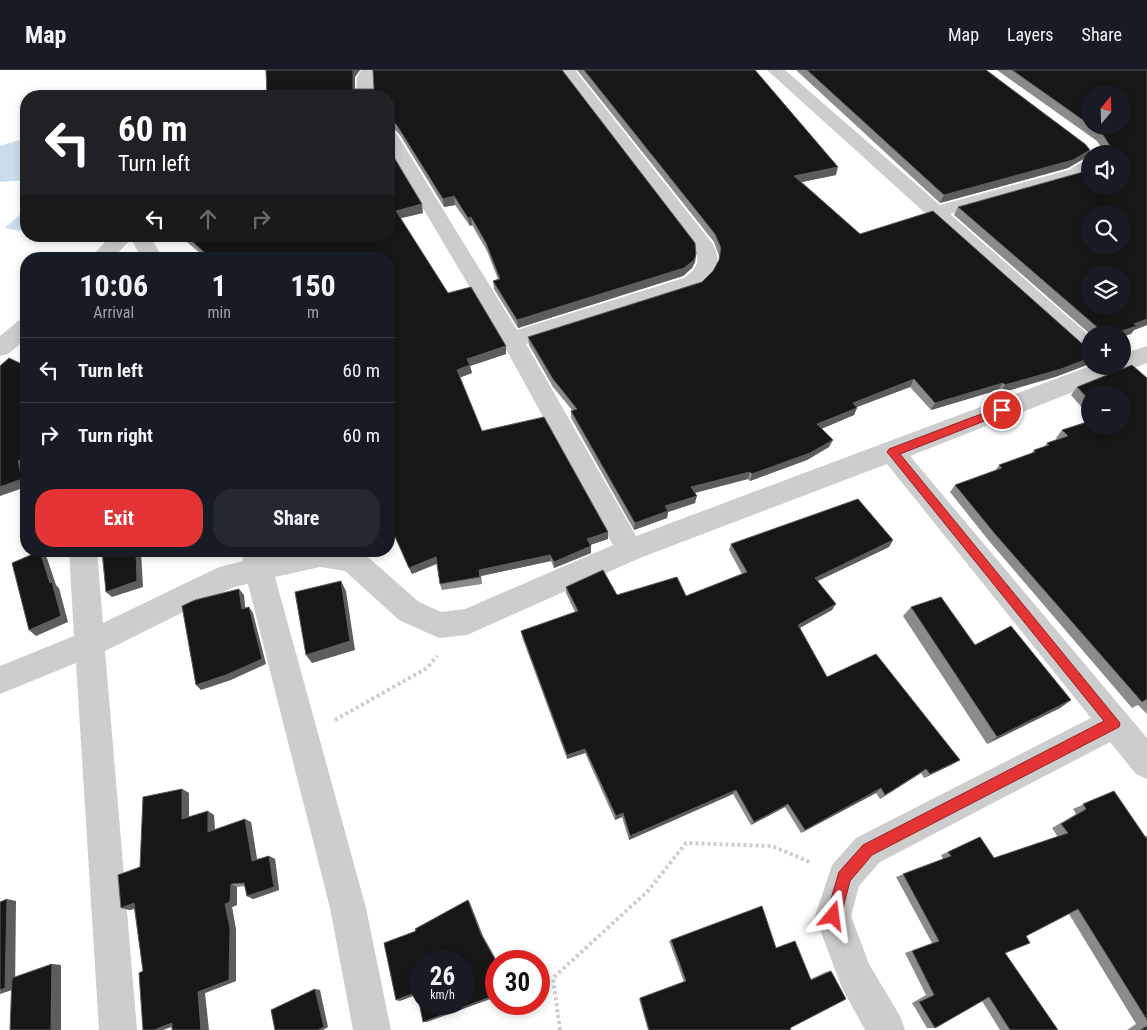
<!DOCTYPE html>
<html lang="en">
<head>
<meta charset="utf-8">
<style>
	body { margin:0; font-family:"Roboto Condensed",sans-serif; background:#242831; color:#f1f3f6; height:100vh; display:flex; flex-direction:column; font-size:19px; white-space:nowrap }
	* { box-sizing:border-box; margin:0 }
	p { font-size:16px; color:#9ea1a6 }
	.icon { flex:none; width:28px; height:28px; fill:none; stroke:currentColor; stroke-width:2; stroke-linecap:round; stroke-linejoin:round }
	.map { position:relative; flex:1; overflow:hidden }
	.side { position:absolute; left:20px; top:182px; width:375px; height:305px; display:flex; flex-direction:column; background:#171b24; border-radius:20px; box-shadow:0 2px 8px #0003 }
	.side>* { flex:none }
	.hud { position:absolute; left:20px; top:20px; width:375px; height:152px; border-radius:20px; box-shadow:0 2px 8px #0003; background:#202124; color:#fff; overflow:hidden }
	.needle { width:32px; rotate:19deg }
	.fabs { position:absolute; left:1081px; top:15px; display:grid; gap:10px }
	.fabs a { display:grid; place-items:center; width:50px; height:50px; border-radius:50%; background:#171b24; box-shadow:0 2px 8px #0003; font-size:25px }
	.speed { position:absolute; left:410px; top:880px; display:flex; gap:10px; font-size:25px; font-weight:700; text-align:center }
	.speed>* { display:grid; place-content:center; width:65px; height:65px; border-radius:50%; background:#171b24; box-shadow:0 2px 8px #0003; line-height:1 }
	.speed small { font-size:12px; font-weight:400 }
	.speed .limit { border:8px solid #d22; background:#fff; color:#111 }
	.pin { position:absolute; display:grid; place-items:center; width:42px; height:42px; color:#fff; margin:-21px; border:2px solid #fff; border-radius:50%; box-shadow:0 1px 5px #0007 }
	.me { position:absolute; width:55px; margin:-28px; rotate:16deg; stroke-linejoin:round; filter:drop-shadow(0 0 4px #0008) }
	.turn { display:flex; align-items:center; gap:18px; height:105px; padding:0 15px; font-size:22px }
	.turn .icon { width:65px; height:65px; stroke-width:2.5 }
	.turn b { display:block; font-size:35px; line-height:42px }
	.lanes { display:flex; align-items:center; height:48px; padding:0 15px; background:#0003; justify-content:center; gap:25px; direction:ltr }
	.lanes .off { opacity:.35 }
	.eta { display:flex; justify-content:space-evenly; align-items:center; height:85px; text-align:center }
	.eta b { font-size:30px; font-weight:700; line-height:35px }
	.primary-button { display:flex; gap:10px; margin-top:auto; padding:10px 15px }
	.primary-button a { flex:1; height:58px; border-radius:20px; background:#e53435; color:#fff; font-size:20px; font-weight:700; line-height:58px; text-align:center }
	.primary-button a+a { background:#242831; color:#f1f3f6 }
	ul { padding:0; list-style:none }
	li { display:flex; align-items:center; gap:15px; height:65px; padding:0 15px; border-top:1px solid #363941 }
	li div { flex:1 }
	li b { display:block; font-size:19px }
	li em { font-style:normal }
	header { display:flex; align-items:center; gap:30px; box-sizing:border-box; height:70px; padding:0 25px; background:#171b24; border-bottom:1px solid #363941 }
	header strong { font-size:24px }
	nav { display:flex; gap:28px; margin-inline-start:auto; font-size:18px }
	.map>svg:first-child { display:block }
	.water { fill:#cbddec }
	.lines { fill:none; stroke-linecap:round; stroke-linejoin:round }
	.path { stroke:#cdcdcd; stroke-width:4; stroke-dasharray:3 3; stroke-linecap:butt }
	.street { fill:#cdcdcd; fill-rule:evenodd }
	.wall { fill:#8b8b8b; fill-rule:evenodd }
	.shaded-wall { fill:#5d5d5d }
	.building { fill:#171717; stroke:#5d5d5d; fill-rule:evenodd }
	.route { fill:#e53435; stroke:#952222 }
</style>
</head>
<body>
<header>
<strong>Map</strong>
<nav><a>Map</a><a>Layers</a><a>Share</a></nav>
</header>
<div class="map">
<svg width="1147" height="960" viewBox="0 0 1147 960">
	<rect width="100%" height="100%" fill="#fff"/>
	<g class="water">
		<polygon points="26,68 26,110 0,112 0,76"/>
		<polygon points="26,139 26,162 5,158"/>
	</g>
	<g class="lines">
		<g class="path">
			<polyline points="335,650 427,598 437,586"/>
			<polyline points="560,960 553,908 648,821 686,773 772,776 812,793"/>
		</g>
		<g class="street">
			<polygon points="361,0 377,0 373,7 374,26 356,26 357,7"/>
			<path d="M558,0H575L712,173C724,192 715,205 700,218L526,274L636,466L1090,296H1122V284L1147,276V293L910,386L1147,668V709L1136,704L1110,672L880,792L859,816L851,846L869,894L900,946L905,960H865L842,918L815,846L832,795L856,768L1091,648L887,394L640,488L467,565L439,568L399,550L345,501L320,497L275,507L366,838L391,960H353L330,838L248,514L234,517L105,581L137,960H99L76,593L0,624V596L74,566L69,481H97L103,553L219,497L243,491L240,481H268L269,485L285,481H361L419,532L441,542L465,539L613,475L501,270L389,81V61L395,62L398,66L517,260L684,208C695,200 701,193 695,180Z"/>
			<polygon points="767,0 785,0 940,135 1069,100 1083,91 1090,89 1090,103 1083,108 950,144 1090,266 1090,287 1082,285"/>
			<polygon points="111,166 150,166 163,189 142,189 131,169 112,189 89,189"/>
			<polygon points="26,249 26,269 8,284 0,286 0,266 18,251"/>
		</g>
	</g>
	<g class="wall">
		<polygon points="266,0 360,0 355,7 355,19 374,19 373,0 562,0 695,173 696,184 695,192 692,198 683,206 518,258 494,219 493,211 498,209 487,181 472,155 470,156 455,135 444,137 400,65 395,60 389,60 389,26 267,26"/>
		<polygon points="577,0 755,0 836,105 802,112 860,164 1087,278 1090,279 1090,294 1055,307 1000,323 998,320 931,340 910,317 857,337 854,345 821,359 829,377 807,390 750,411 748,409 695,423 695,433 668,442 667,448 634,460 571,348 571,341 572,340 553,317 529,275 528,267 702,212 713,201 719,191 719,186 714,172"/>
		<polygon points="796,0 986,0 1090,80 1085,88 1068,98 940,133"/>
		<path d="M997,0H1147V255L1134,260L1131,264H1090L954,145L958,137L1089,101L1122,84H1093L1097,78L1101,77L1097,71ZM1090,24L1122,56H1090Z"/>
		<polygon points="389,79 423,143 400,148 448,223 506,284 470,296 472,303 460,307 482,361 608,469 590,475 591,483 554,498 551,491 481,506 482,514 442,520 440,514 437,494 412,504 389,454 389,189 201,184 180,166 389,166"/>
		<polygon points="1147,308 1147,644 1138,635 1132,638 989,471 950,422 955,415 995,401 999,395 1031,384 1034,380 1044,377 1047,373 1057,369 1056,368 1062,360 1122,356 1090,324 1090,347 1071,325 1077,317"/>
		<polygon points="893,470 889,477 818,511 832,540 800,558 827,607 953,694 924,708 921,703 880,729 876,723 801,763 785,737 751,755 733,724 629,770 622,747 615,750 585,683 567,689 522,567 521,561 575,542 566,523 566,517 617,525 686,526 742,504 729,480 731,474"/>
		<polygon points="911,537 975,575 1071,630 1060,638 987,674 903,546"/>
		<polygon points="182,719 189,723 189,747 214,745 215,759 251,752 257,790 269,786 275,789 279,820 253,829 247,826 245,816 237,817 237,835 232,837 236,860 236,911 205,923 172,957 143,901 134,839 130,840 140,797"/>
		<polygon points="1114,721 1145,766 1147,766 1147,960 1127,960 1136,954 1069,844 1026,866 1005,883 1058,960 1000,960 982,931 935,958 927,958 912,933 926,925 905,883 932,873 896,807 943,789 941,785 980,767 994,788 1058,767 1052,758 1076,744 1073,739"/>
		<polygon points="671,870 776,878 811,909 826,902 831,901 790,958 791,960 648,960 639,929 684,912 669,871"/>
	</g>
	<g class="shaded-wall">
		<polygon points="353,0 360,0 355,7 355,26 353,19"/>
		<polygon points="1090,80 1085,88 1068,98 940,133 944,125"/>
		<polygon points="838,97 836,105 792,114 794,106"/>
		<polygon points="454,126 455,135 444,137 443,129"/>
		<polygon points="422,134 423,143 398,149 396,141"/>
		<polygon points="471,147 472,155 470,156 468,148"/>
		<polygon points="696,184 695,192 692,198 683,206 518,258 517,250"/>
		<polygon points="1147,249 1147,255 1134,260 1131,264 1122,267 1122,264 1112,264 1134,254"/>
		<polygon points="506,276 506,284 470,296 472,303 459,308 457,300 467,289"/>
		<polygon points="1090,288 1089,294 1055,307 1000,323 1005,315"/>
		<polygon points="914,309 910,317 849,340 853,333"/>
		<polygon points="1003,313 998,320 931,340 935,333"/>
		<polygon points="857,338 854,345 814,362 817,354"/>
		<polygon points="833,370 829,377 807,390 750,411 752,404"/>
		<polygon points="26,387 26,398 25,398 26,403 26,417 0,426 0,417 18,391"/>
		<polygon points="750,402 748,409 690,424 691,417"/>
		<polygon points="697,426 695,433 668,442 667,448 634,460 635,453 665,436"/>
		<polygon points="608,462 608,469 587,476 587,469"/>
		<polygon points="893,470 889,477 811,514 815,508"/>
		<polygon points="591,476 591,483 554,498 554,492"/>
		<polygon points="40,481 47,488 56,515 59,518 68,552 36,566 29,560 50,513"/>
		<polygon points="136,481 141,481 143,517 112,527 106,522"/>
		<polygon points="550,485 551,491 481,506 482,514 479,500"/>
		<polygon points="436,487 438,493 412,504 409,498"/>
		<polygon points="341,511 346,521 355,580 312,593 306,585"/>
		<polygon points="239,519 244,525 246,545 242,539"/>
		<polygon points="836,534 832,540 794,561 798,555"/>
		<polygon points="249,537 253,543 266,594 231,610 201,620 196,615"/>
		<polygon points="1071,630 1060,638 987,674 997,667"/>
		<polygon points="585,679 585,683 567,689 567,685"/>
		<polygon points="960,690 953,694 924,708 930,704"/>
		<polygon points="926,699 921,703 880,729 885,725"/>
		<polygon points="881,718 876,723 801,763 805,760"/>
		<polygon points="182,719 189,723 189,752 182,749"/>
		<polygon points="736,720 733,724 629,770 630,766"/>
		<polygon points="788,734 785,737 751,755 754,752"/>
		<polygon points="208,741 214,745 215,765 208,762"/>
		<polygon points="623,743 622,747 615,750 616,746"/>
		<polygon points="245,749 251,752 258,795 252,791"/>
		<polygon points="269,786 275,789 279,820 253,829 247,826"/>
		<polygon points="231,814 237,817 237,835 232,837 236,860 236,911 205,923 209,960 201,960 198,922"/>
		<polygon points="7,829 16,831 15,919 0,924"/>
		<polygon points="468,830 470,833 483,866 497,891 496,891 481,864"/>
		<polygon points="134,833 142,836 130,840 121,838"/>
		<polygon points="52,894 61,895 61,960 51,960"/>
		<polygon points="315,919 320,920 328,957 323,960 318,960"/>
		<polygon points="417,922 421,923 400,931 396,930"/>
		<polygon points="496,925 496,927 427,952 423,952"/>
		<polygon points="172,953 180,954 163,960 154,960"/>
	</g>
	<g class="building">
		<polygon points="266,0 353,0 353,19 374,19 373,0 562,0 695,173 696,184 694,190 684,198 517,250 493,211 500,209 486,173 471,147 468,148 454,126 443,129 398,57 394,52 389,52 389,26 267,26"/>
		<polygon points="584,0 755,0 838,97 794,106 860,164 933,141 1087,278 1090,279 1090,288 1061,299 1005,315 1003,313 935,333 914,309 853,333 857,338 817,354 833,370 810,383 752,404 750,402 691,417 697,426 665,436 668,441 635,453 571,341 577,339 553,309 528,267 702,212 713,201 719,190 721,178 715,164"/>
		<polygon points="807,0 986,0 1085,74 1090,80 1073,90 944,125"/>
		<path d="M1012,0H1147V249L1134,254L1137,256L1112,264H1097V257L958,137L1090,100V116H1122V84H1097V78L1110,76L1102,63L1092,56H1122V24H1090V55ZM1090,144H1122V176H1090ZM1090,204H1122V236H1090Z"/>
		<polygon points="389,79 422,134 396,141 448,223 471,217 506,276 467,289 470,295 457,300 482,361 544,347 608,462 587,469 591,476 554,492 550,485 479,500 480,507 440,514 436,487 409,498 389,453 389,189 183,189 205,183 186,166 389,166"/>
		<polygon points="9,288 26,296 26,387 18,391 22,409 0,417 0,296"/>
		<polygon points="1132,295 1147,308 1147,629 1142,632 995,464 955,415 1002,398 999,395 1035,382 1034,380 1049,375 1047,373 1068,366 1062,360 1090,351 1090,356 1122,356 1122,324 1090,324 1090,331 1077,317"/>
		<polygon points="858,429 893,470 815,508 836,534 798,555 827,607 876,584 960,690 930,704 926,699 885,725 881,718 805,760 788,734 754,752 736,720 630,766 623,743 616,746 585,679 567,685 521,561 578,541 566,517 603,500 617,525 677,507 686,526 747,502 731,474"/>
		<polygon points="40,481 50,513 52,512 61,546 29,560 12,493"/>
		<polygon points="102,481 136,481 137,511 106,522"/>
		<polygon points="341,511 350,571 306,585 295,522"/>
		<polygon points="239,519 242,539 249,537 262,589 226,605 196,615 182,536 195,530"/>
		<polygon points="941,527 975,575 1011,556 1071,630 997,667 911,537"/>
		<polygon points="182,719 182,749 208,741 208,762 245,749 252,791 269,786 274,817 247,826 244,813 231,814 230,832 225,834 230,858 229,910 198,922 201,960 172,960 172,953 154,960 143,960 139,903 143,901 134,833 121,838 118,805 140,797 143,727"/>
		<polygon points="1114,721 1146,768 1147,767 1147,950 1078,839 1026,866 1030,873 1005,883 1058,960 1010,960 989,927 935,958 919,932 934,925 912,881 939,871 903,804 951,786 948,782 980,767 994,788 1068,763 1061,754 1086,739 1083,734"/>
		<polygon points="7,829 5,918 0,920 0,832"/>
		<path d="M468,830L481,864L496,891V925L423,952L417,922L396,930L384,873L416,861L415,859ZM421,891H464V934H421Z"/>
		<polygon points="762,836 776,878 795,871 811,910 831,901 846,929 790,958 791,960 649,960 640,928 686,911 671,870"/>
		<polygon points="52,894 51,960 10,960 12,908"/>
		<polygon points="315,919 324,957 318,960 275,960 271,940"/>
		<polygon points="1147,956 1147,960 1140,960"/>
	</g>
	<polygon class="route" points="1002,336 1005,337 1005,343 900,384 1120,653 1119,657 872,785 850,811 841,846 838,851 833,853 828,851 826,846 839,802 863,775 1104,651 887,382 889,379"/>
</svg>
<div class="fabs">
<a><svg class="needle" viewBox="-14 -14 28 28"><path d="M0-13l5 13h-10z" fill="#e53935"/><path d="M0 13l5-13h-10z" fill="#9ea1a6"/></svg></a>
<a><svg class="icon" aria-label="sound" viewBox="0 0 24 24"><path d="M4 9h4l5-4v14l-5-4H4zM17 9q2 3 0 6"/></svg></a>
<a><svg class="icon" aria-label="search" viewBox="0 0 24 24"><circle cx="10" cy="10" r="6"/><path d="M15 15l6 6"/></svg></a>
<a><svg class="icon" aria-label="layers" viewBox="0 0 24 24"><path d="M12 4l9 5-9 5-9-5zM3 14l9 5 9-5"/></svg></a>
<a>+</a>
<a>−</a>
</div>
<div class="speed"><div>26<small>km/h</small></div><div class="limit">30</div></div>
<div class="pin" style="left:1002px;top:340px;background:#d93025"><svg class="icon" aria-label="arrive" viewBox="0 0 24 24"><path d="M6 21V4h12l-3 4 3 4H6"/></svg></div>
<svg class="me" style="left:833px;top:846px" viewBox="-20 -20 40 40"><path d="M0-17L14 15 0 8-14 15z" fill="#e53435" stroke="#fff" stroke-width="4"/></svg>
<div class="hud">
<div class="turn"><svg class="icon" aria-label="left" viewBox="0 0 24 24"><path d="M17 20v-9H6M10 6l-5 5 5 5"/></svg><div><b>60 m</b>Turn left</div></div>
<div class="lanes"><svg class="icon" aria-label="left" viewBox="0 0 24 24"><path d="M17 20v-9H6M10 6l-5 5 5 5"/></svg><svg class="icon off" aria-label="ahead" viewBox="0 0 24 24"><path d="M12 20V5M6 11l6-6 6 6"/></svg><svg class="icon off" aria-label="right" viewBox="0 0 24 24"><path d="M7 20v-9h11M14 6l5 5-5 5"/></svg></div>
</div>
<section class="side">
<div class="eta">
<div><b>10:06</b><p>Arrival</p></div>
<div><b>1</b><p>min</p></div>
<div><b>150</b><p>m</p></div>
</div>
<ul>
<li><svg class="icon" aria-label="left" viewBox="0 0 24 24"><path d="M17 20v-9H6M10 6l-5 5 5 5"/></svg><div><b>Turn left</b></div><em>60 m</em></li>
<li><svg class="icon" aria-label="right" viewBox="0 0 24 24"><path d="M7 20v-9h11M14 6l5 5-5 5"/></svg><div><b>Turn right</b></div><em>60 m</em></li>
</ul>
<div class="primary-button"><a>Exit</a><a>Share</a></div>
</section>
</div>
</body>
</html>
